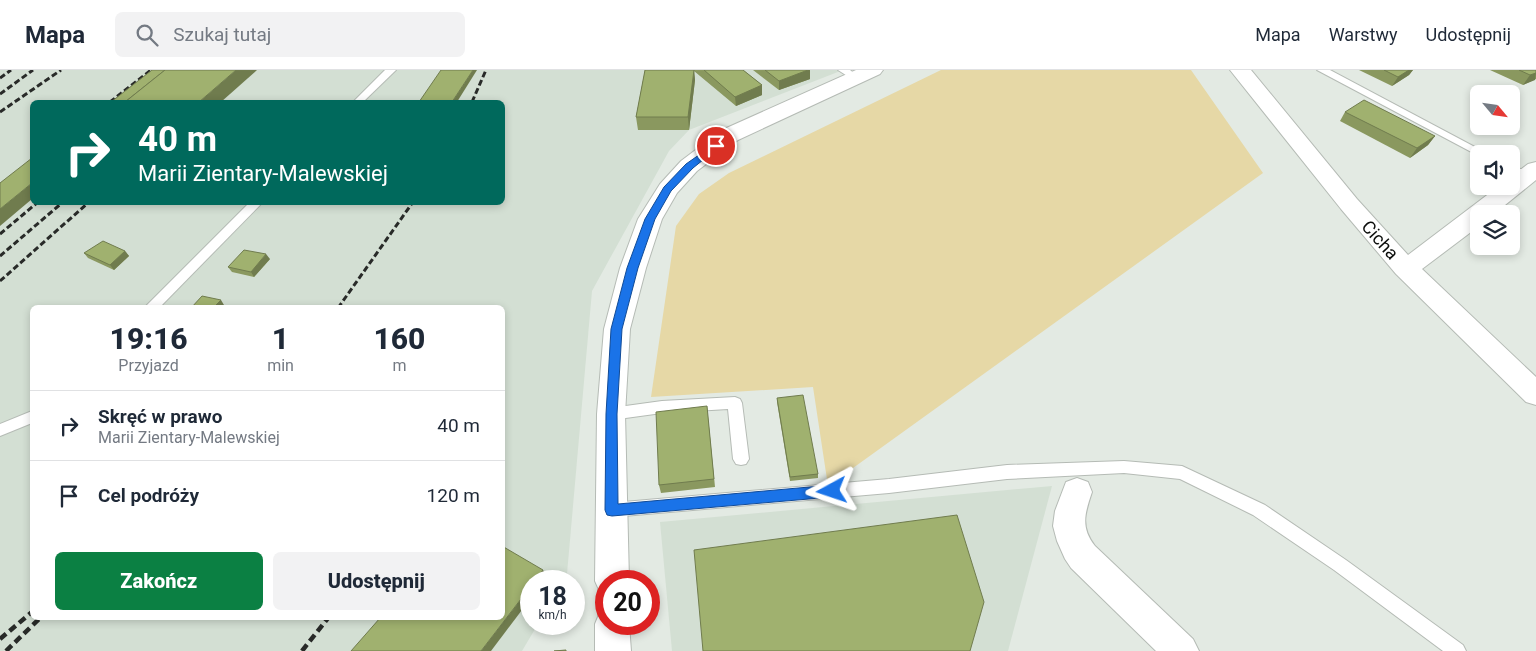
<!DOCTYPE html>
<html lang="pl">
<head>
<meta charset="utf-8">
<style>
	body { margin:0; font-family:Roboto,sans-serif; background:#f2f2f3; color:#1f2937; height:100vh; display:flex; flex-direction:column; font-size:19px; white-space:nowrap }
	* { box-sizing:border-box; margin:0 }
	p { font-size:16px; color:#747a83 }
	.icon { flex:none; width:28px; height:28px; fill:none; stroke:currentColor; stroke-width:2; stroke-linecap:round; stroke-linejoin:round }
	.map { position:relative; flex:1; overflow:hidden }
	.drawer { position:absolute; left:30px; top:235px; width:475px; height:315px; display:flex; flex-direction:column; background:#fff; border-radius:8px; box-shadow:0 2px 8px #0003 }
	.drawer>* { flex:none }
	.guide { position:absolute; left:30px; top:30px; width:475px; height:105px; border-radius:8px; box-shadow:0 2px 8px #0003; background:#00695c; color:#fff; overflow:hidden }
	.needle { width:32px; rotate:119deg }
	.buttons { position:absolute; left:1470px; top:15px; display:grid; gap:10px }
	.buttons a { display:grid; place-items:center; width:50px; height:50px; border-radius:8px; background:#fff; box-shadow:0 2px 8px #0003; font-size:25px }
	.speed { position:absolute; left:520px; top:500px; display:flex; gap:10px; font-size:25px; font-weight:700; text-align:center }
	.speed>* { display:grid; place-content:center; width:65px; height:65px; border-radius:50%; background:#fff; box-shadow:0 2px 8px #0003; line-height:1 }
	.speed small { font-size:12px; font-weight:400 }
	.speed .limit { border:8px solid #d22; background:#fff; color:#111 }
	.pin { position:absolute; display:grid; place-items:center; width:42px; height:42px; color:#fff; margin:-21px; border:2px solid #fff; border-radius:50%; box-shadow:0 1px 5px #0007 }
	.me { position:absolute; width:55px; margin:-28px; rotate:265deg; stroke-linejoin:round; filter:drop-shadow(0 0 4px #0008) }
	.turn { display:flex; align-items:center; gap:18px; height:105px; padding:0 25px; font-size:22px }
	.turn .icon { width:65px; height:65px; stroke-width:2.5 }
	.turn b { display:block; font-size:35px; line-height:42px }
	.eta { display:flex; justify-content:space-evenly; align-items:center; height:85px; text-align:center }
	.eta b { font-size:30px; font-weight:800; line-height:35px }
	.action { display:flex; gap:10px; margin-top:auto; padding:10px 25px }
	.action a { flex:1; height:58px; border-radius:8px; background:#0b8043; color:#fff; font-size:20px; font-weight:800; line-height:58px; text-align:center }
	.action a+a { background:#f2f2f3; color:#1f2937 }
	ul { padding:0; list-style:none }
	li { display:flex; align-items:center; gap:15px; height:70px; padding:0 25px; border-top:1px solid #e0e1e3 }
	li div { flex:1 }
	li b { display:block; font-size:19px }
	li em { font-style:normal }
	header { display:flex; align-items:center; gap:30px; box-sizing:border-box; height:70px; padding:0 25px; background:#fff; border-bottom:1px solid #e0e1e3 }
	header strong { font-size:24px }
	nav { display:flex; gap:28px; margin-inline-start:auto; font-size:18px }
	.search { width:350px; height:45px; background:#f2f2f3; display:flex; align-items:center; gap:12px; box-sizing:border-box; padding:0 18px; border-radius:8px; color:#747a83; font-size:19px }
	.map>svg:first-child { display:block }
	.built { fill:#d3dfd3; fill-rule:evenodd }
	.green { fill:#e6d8a6 }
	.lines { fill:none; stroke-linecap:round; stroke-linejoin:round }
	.lane-casing { stroke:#b5bbb5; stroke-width:2 }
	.street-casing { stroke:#b5bbb5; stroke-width:2 }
	.lane { fill:#fff; fill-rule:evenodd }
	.street { fill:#fff; fill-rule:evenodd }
	.rail-far1 { stroke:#282a28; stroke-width:3; stroke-dasharray:6 3; stroke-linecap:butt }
	.rail { stroke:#282a28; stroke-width:4.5; stroke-dasharray:8 4.5; stroke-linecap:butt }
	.wall { fill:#8a985f }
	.shaded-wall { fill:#707c4e }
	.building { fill:#a0b16f; stroke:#707c4e }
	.route { fill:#1a73e8; stroke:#114b97 }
	.labels { text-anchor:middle; stroke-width:4; stroke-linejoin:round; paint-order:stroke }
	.street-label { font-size:18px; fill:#0c0e0c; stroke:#fff }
</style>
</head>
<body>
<header>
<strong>Mapa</strong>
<div class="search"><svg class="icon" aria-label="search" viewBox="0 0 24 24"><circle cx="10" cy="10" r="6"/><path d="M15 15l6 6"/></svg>Szukaj tutaj</div>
<nav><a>Mapa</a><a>Warstwy</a><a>Udostępnij</a></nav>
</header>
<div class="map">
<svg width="1536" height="581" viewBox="0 0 1536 581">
	<rect width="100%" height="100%" fill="#e3eae3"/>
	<g class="built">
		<path d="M0,0H843L689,60L669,81L592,221L567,504L563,511H531V554H538L522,581H0ZM32,32H502V132H32ZM32,238H502V548H32Z"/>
		<polygon points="1052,416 1008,581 672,581 660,452"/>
	</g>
	<polygon class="green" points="941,0 1191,0 1263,103 828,416 813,317 651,327 676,156 699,124 729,103"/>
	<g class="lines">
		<g class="lane-casing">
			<g id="lane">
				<polygon points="385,0 396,0 363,32 353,32"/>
				<polygon points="838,0 850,0 860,8 855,11"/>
				<polygon points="1317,0 1330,0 1488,84 1479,84 1479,86"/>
				<polygon points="1511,95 1530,103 1532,106 1530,109 1522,109 1511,103"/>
				<polygon points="250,132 263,132 159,238 144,238"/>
				<polygon points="735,327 740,329 742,333 749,389 746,394 741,395 736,394 733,389 728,339 662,343 611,350 606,348 604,344 606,340 611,338 662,331"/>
				<polygon points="32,341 32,353 0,366 0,354"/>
				<polygon points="1124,391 1182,396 1265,435 1346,490 1463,575 1466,581 1443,581 1334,500 1253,445 1180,409 1124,403 1007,409 889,423 612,447 606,445 604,440 606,435 612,433 889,409 1007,395"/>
			</g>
		</g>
		<g class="street-casing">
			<g id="street">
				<polygon points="856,0 883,0 880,4 738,70 697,101 677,123 662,149 646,198 630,259 625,344 629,511 606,511 606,524 600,522 595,511 597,344 604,259 620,198 638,149 660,114 681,91 722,60"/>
				<polygon points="1230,0 1251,0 1357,129 1408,185 1499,116 1511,116 1511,107 1528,94 1536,92 1536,110 1494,144 1479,144 1479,156 1422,199 1536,307 1536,335 1526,332 1396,204 1341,139"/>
				<path d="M1077,408L1088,412L1092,422C1085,443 1080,457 1095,476L1193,569L1199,581H1156L1071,498L1065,489L1057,471L1053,456L1055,441L1066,412Z"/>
				<polygon points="606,540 606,554 629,554 631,581 595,581 595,554 600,542"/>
			</g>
		</g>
		<use href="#lane" class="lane"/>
		<use href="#street" class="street"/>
		<g class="rail-far1">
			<polyline points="0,8 11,0"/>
			<polyline points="0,24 33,0"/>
			<polyline points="110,32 151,0"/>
			<polyline points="472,32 486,0"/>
			<polyline points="0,42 61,0"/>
			<polyline points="0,164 38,132"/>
			<polyline points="0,186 63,132"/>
			<polyline points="0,211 89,132"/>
			<polyline points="338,238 413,132"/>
		</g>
		<g class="rail">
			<polyline points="0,569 32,542"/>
			<polyline points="6,581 40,548"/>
			<polyline points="302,581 328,548"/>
		</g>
	</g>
	<g class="wall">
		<polygon points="645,0 743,0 762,15 762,25 736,36 694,1 695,10 689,60 638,60 636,47"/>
		<polygon points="753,0 810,0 810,9 779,20"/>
		<polygon points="1359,0 1413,0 1409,5 1392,16"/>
		<polygon points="1490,0 1536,0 1536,9 1523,15"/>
		<polygon points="1345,42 1435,66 1428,75 1410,88 1340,51"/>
		<polygon points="365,132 392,132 390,135"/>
		<polygon points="125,181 129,186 114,200 88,188 84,183"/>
		<polygon points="270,189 254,207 232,202 228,197"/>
		<polygon points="777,328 818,404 818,408 790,411 777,332"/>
		<polygon points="707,336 715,417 661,423 659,415"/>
	</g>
	<g class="shaded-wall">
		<polygon points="236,0 257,0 221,32 199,32"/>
		<polygon points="473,0 477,0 457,32 452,32"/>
		<polygon points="694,0 695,10 689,60 688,47"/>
		<polygon points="808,0 810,0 810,9 779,20 779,11"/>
		<polygon points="1409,0 1413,0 1409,5 1392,16 1398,7"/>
		<polygon points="1536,3 1535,10 1523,15 1530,5"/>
		<polygon points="762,15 762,25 736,36 735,27"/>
		<polygon points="1435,66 1428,75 1410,88 1417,78"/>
		<polygon points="32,113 32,129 0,156 0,139"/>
		<polygon points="125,181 129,186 114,200 110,195"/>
		<polygon points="266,184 270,189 254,207 251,202"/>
		<polygon points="221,230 224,235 221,238 213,238"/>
		<polygon points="543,500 547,507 544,511 535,511"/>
		<polygon points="531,516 531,528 491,581 481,581"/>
	</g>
	<g class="building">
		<polygon points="152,0 165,0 125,32 111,32"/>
		<polygon points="165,0 236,0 199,32 125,32"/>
		<polygon points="441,0 473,0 452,32 419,32"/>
		<polygon points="645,0 694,0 688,47 636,47"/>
		<polygon points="704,0 743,0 762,15 735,27"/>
		<polygon points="765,0 808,0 779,11"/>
		<polygon points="1384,0 1409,0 1398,7"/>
		<polygon points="1519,0 1536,0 1536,3 1530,5"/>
		<polygon points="1364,30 1435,66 1417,78 1345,42"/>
		<polygon points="32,88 32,113 0,139 0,113"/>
		<polygon points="103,171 125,181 110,195 84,183"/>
		<polygon points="244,180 266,184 251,202 228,197"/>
		<polygon points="202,226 221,230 213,238 191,238"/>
		<polygon points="803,325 818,404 790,407 777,328"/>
		<polygon points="707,336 714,409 659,415 656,342"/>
		<polygon points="957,445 984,532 970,581 703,581 694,480"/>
		<polygon points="502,476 543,500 535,511 531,511 531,516 481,581 351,581 380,548 502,548"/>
		<polygon points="566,580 566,581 554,581"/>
	</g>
	<polygon class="route" points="716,73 721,76 719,77 693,98 671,121 655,149 638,198 622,259 617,344 618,434 832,415 836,417 838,421 836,425 832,427 612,446 607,445 605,440 606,344 611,259 627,198 645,149 664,117 686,94"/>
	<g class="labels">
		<g class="street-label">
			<text transform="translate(1380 170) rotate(48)" y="6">Cicha</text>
		</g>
	</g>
</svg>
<div class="buttons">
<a><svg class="needle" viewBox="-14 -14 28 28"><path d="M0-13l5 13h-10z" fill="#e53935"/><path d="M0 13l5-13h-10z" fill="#747a83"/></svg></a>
<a><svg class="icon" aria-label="sound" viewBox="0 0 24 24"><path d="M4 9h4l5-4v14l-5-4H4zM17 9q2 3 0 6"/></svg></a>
<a><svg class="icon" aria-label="layers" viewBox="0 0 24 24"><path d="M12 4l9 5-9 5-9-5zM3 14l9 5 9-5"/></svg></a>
</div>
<div class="speed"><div>18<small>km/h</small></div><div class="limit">20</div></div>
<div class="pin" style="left:716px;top:76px;background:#d93025"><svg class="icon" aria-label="arrive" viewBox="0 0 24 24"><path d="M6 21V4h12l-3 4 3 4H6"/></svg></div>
<svg class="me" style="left:832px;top:421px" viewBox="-20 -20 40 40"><path d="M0-17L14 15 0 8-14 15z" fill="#1a73e8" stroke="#fff" stroke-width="4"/></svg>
<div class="guide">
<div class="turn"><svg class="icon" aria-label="right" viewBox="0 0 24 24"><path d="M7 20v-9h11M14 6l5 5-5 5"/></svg><div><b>40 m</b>Marii Zientary-Malewskiej</div></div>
</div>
<section class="drawer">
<div class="eta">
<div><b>19:16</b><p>Przyjazd</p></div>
<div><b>1</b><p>min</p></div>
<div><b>160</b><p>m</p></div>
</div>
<ul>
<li><svg class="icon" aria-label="right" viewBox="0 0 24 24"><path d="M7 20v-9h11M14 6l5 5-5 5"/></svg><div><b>Skręć w prawo</b><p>Marii Zientary-Malewskiej</p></div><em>40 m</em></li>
<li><svg class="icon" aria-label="arrive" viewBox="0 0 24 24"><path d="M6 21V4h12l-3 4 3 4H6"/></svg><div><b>Cel podróży</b></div><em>120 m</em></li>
</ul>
<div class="action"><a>Zakończ</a><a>Udostępnij</a></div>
</section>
</div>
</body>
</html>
